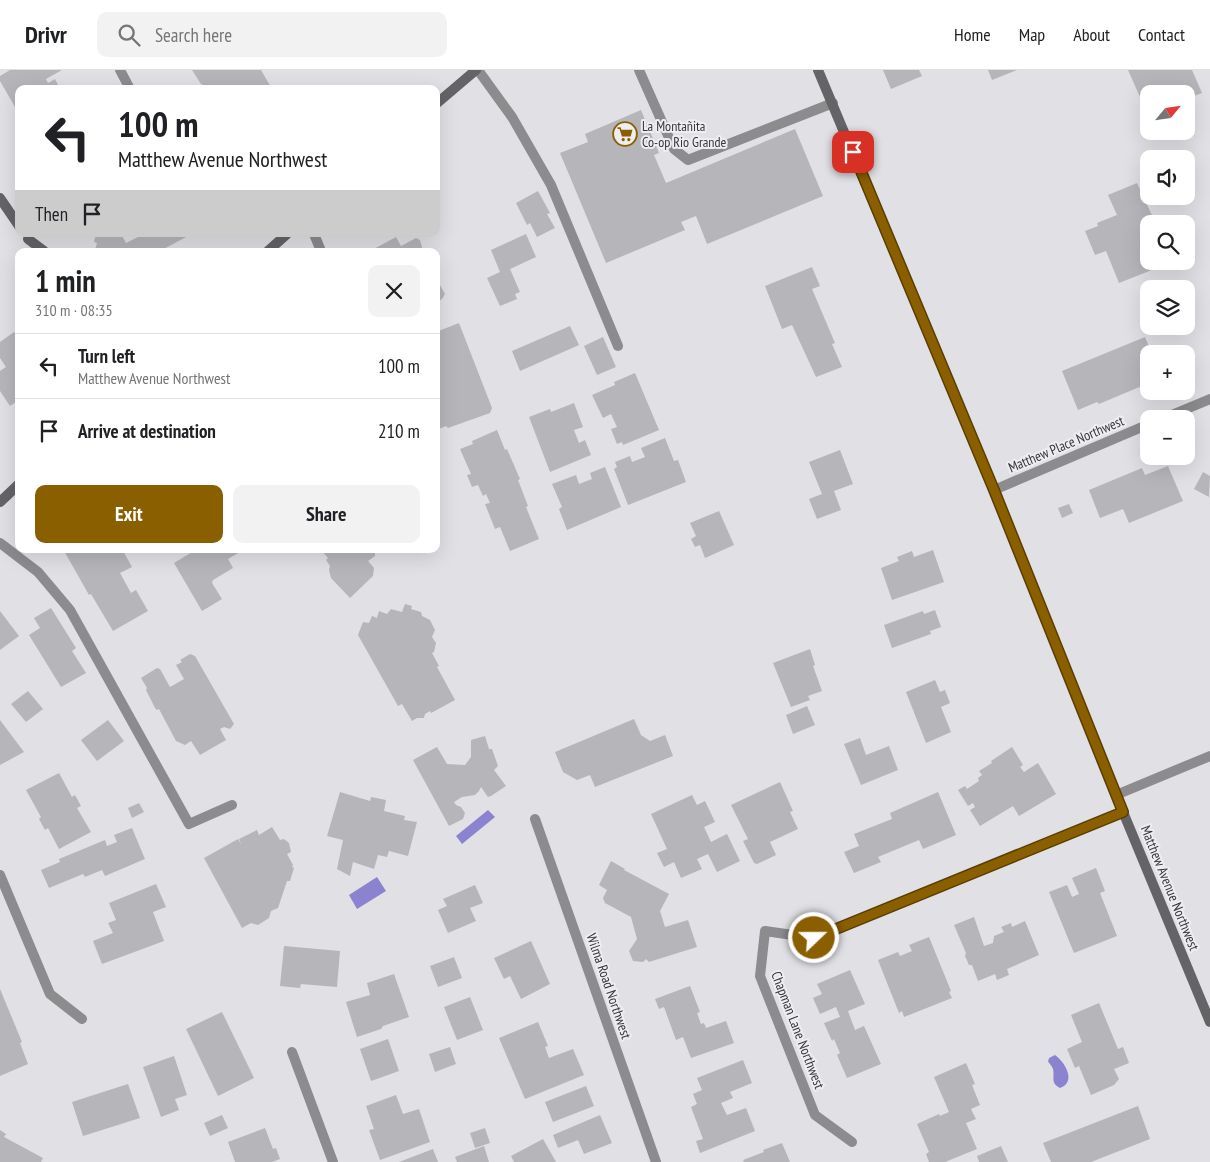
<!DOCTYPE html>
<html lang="en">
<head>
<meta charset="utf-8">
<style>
	body { margin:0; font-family:"PT Sans Narrow",sans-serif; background:#f2f2f2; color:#202124; height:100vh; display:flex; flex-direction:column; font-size:19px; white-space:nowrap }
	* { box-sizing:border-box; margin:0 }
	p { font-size:16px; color:#757577 }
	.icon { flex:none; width:28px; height:28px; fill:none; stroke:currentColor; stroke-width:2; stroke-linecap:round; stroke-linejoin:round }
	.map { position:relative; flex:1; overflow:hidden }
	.details { position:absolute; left:15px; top:178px; width:425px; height:305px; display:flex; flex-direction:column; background:#fff; border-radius:10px; box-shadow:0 5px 20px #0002 }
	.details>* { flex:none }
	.banner { position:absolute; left:15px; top:15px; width:425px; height:152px; border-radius:10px; box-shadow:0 5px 20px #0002; background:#fff; color:#202124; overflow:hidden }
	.needle { width:32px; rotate:61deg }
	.tools { position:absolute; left:1140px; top:15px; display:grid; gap:10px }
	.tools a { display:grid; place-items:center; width:55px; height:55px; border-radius:10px; background:#fff; box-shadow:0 5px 20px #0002; font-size:25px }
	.pin { position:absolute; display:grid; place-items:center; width:42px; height:42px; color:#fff; margin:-21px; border-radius:10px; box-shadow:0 2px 8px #0006 }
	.me { position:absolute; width:55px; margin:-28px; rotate:68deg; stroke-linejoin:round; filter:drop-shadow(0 0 4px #0008) }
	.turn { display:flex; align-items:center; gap:18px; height:105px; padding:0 20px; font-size:22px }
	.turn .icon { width:65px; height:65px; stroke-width:2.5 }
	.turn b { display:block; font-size:35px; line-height:42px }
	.then { display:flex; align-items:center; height:48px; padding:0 20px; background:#0003; gap:10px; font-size:19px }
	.round { display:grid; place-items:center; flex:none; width:52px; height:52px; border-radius:10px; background:#f2f2f2 }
	.summary { display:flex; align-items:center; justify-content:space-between; height:85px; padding:0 20px }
	h1 { font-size:30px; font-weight:800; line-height:38px }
	.primary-button { display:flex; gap:10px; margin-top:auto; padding:10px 20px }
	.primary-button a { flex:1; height:58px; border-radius:10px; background:#8a5f00; color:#fff; font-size:20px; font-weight:800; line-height:58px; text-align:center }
	.primary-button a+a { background:#f2f2f2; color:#202124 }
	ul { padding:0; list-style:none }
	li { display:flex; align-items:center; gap:15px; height:65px; padding:0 20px; border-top:1px solid #e0e0e0 }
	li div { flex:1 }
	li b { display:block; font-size:19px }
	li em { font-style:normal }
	header { display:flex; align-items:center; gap:30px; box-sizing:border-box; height:70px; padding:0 25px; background:#fff; border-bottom:1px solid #e0e0e0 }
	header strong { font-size:24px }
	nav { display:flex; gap:28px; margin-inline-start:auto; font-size:18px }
	.search { width:350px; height:45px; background:#f2f2f2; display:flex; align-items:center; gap:12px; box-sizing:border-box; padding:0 18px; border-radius:10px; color:#757577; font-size:19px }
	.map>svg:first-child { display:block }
	.water { fill:#8c83d0 }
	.building { fill:#b6b5ba }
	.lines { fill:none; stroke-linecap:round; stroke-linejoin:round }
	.lane { stroke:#8c8c8e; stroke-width:10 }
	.street { stroke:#8c8c8e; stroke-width:10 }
	.secondary { stroke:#646466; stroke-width:10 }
	.route-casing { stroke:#5a3e00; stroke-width:12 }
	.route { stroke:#8a5f00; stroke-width:9 }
	.labels { text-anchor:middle; stroke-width:4; stroke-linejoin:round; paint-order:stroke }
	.poi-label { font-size:14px; fill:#38383a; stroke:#eeeef2; text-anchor:start }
	.street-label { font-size:14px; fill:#38383a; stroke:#eeeef2 }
</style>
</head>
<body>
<header>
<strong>Drivr</strong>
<div class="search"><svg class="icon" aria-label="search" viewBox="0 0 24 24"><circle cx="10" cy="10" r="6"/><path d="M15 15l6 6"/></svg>Search here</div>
<nav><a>Home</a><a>Map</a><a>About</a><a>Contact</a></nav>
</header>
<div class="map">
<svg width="1210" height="1092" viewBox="0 0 1210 1092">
	<rect width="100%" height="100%" fill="#e1e0e5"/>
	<g class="water">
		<polygon points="488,740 495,747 462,774 456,766"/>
		<polygon points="377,807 386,821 357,839 349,825"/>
		<path d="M1055,985C1065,992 1077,1012 1060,1018C1050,1013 1055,1007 1053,999C1053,998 1049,992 1048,992L1049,988Z"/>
	</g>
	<g class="building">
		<polygon points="10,0 62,0 46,9 48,13 55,9 60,19 19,19 19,44 0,11 0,6"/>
		<polygon points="192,0 261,0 272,19 206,19 203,15 201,14"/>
		<polygon points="883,0 919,0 922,6 891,19"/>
		<polygon points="988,0 1017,0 992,10"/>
		<polygon points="1128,0 1192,0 1202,23 1186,29 1186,24 1149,24 1149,34 1144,36"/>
		<polygon points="641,40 659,83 654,85 666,113 795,59 823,126 707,174 696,146 681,152 685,160 606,193 560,83 588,72 585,64"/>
		<polygon points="1137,113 1156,154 1149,154 1149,191 1166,191 1167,194 1119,213 1106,181 1095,185 1085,161 1098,156 1097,153 1117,145 1108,125"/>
		<polygon points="538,121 550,143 547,144 555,158 537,167 530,153 527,155 516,133"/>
		<polygon points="96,164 121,164 126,173 144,164 187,164 188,166 160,181 96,181 95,180 97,173 94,172"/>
		<polygon points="526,164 536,187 510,199 520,222 515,224 517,229 500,236 487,208 500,202 491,180"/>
		<polygon points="396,167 401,176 416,168 420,170 423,181 370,181"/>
		<polygon points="812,197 820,216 812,219 835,273 832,274 842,297 816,307 792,255 782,259 765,216"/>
		<polygon points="436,208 445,224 442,229 436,233"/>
		<polygon points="459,253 492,338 490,343 448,358 446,356 436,360 436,262"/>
		<polygon points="570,256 579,275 520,301 512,281"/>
		<polygon points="14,262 19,269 19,330 10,336 0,321 0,301 6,297 0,288 0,272"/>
		<polygon points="603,267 616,297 597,305 584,276"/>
		<polygon points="1145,267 1152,284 1149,284 1149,313 1099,334 1097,332 1078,340 1062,301"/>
		<polygon points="635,303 659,360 623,375 622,372 617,374 611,359 617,357 611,344 603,348 592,325 615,315 614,312"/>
		<polygon points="574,333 583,357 574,360 579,373 585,370 591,385 550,402 529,347 550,339 551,342"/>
		<polygon points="497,360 505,380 507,379 520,409 518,410 528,436 526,437 539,469 510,481 500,457 495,459 485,434 490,433 486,424 483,426 478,415 472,417 467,405 471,404 460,379 473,374 472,371"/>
		<polygon points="665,368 674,391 678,390 686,412 628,435 614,399 617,397 615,392 630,386 632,392 645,387 641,378"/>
		<polygon points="840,380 853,414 834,421 841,440 817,449 809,429 822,424 809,392"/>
		<polygon points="1168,396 1183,431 1129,453 1123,439 1100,448 1089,420 1142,398 1145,405"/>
		<polygon points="605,397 621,437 567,460 559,439 562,437 552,414 576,405 579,414 592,409 590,403"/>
		<polygon points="1203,402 1210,406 1209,427 1194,419"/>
		<polygon points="1069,434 1073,443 1062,448 1058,438"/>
		<polygon points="719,441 734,475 705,488 700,475 695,477 691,469 696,466 690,453"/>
		<polygon points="63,479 122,479 132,497 120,503 131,523 136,520 148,541 113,561 91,524 89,525"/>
		<polygon points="197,479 238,479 240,482 228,489 233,498 213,510 212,513 222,529 202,541 174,493"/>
		<polygon points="320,479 375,479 375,486 368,491 374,498 373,506 350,528 331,508 329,500 330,496 326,490 328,488"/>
		<polygon points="933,480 944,512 892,530 881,498 899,491 897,487 912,481 914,487"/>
		<polygon points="405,534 412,536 411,539 421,542 422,546 430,550 435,560 432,567 436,573 434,582 432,583 439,596 437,597 455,630 431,643 430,641 425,644 424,648 417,648 412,651 402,634 398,636 358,565 363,552 369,553 372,546 377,548 379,541 387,544 391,539 402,542"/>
		<polygon points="51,538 76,578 72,581 86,603 61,617 29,565 40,558 34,548"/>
		<polygon points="935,540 941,557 930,561 931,564 892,578 884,555 923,541 924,544"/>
		<polygon points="0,541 19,566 0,580"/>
		<polygon points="810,579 815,595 813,596 822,621 808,626 810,630 791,637 773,593"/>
		<polygon points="190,584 195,586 234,654 230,659 224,657 220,659 226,670 200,685 191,671 185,675 176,671 159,639 157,640 155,638 146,620 147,618 141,608 157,598 160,599 170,617 184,609 176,595 182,592 180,590"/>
		<polygon points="935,610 940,622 945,620 950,633 941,637 951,662 926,673 906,622"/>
		<polygon points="28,621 43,639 26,652 11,634"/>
		<polygon points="807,636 815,655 793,664 786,645"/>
		<polygon points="634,649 641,665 650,671 665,665 673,686 595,717 590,705 577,710 563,702 555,682"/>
		<polygon points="0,650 24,682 0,695"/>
		<polygon points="108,650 124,671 97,691 81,670"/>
		<polygon points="485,666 489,679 492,679 498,696 494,700 506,716 491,726 488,727 481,717 479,721 475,725 462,727 454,732 456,735 461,737 465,743 463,749 449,756 413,690 437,677 447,694 465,695 471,687 471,670"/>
		<polygon points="860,668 866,685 889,676 898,700 861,715 844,674"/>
		<polygon points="1012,677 1023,695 1020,697 1024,702 1038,693 1056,724 1019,746 1013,736 980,756 970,740 975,737 973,733 968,736 958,720 965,716 967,719 979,711 978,708 982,705 979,701 992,693 991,691"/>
		<polygon points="59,703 72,727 75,725 81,736 77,738 91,762 59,779 48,758 45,760 39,749 41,747 26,720"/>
		<polygon points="780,712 793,741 790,742 798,759 770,772 776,785 757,794 754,793 743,771 748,769 731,735"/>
		<polygon points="340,722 370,731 371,727 386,730 384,741 405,746 404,750 417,752 408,786 389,781 387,787 378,785 374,799 353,792 350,806 337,799 343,770 327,766"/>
		<polygon points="938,722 956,765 923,779 919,770 878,787 881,792 854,803 844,782 859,776 854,764 892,749 890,743"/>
		<polygon points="692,725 697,735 705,731 715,752 704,757 711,772 727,764 740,791 717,802 708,784 697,789 702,799 681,808 674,792 664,797 657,783 667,779 651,744"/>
		<polygon points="139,733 144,742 132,748 128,738"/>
		<polygon points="272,757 280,770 284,769 289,773 291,782 287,784 293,795 292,797 294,798 290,811 287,811 278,838 271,841 269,848 258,855 251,853 242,858 204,788 238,769 241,774 239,769 257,760 259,765"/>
		<polygon points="132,758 145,789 105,806 102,800 85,807 83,804 49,818 41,800 60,792 59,789 105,770 107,776 117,772 114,765"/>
		<polygon points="611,791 625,799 624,800 669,824 660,841 665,857 688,850 697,877 649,892 646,889 643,892 633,891 629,881 637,869 631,847 605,833 603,828 607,820 599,815"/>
		<polygon points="1096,798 1105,821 1100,823 1117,866 1074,883 1049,822 1067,815 1072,827 1079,824 1072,808"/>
		<polygon points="156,814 166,837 153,842 164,871 102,894 93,871 113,863 108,853 116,850 109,833"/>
		<polygon points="475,815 483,833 470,838 476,851 448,863 438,840 447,836 443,829"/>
		<polygon points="974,847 984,876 993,873 994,866 1004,862 1001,857 1011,853 1012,857 1025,851 1039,885 1007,899 1009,905 997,910 995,904 978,911 972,895 969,895 965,886 966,883 954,855"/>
		<polygon points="929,867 951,921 949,922 952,928 904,947 902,941 899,943 878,890 898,882 900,886 912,881 909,875"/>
		<polygon points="531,871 550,914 521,929 510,906 504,909 494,888"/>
		<polygon points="284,876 340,881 337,917 301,914 300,918 280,916"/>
		<polygon points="454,887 462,908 438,917 430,896"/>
		<polygon points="850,900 865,934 848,941 855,960 864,956 881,994 847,1008 837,985 840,983 834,969 832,971 824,953 840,947 836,937 820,944 813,928 822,924 817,914"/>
		<polygon points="394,904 409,947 383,956 381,959 357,967 346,932 370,925 367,913"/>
		<polygon points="690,916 700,942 697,943 701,954 704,953 706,958 726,951 734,973 691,988 683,967 676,970 664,937 659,939 655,929"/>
		<polygon points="0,919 22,972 20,973 28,994 0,1006"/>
		<polygon points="470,927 483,960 457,970 444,937"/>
		<polygon points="1099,933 1118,979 1123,977 1129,993 1114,999 1119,1009 1114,1015 1091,1025 1079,996 1075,998 1067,979 1082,972 1071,945"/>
		<polygon points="222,942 254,1008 218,1026 186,959"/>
		<polygon points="538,952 548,976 545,977 549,988 573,979 584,1005 525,1029 499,968"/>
		<polygon points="388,969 399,1001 371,1011 360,979"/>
		<polygon points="450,977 456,994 435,1002 429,984"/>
		<polygon points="174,986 187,1025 175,1029 179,1040 161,1047 143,997"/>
		<polygon points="743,990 752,1013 730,1022 733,1028 721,1033 727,1045 746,1038 755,1061 700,1083 696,1071 703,1069 691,1037 697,1034 693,1024 702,1020 697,1008"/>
		<polygon points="966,993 975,1014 972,1015 980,1035 971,1039 976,1049 966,1053 977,1079 945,1092 929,1092 926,1084 929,1082 917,1054 939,1044 940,1046 949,1042 934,1007"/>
		<polygon points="128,1014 140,1048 83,1066 72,1032"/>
		<polygon points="586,1016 594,1036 553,1052 545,1032"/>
		<polygon points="396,1025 403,1044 419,1039 430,1072 380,1090 369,1060 374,1059 366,1036"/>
		<polygon points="1138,1036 1150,1069 1091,1092 1051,1092 1043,1073"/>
		<polygon points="222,1045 228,1058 210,1066 204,1053"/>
		<polygon points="600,1045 612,1073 584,1084 578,1070 558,1078 553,1065"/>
		<polygon points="265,1058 273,1079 276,1078 280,1089 272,1092 235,1092 228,1072"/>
		<polygon points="485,1058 490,1073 475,1078 470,1063"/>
		<polygon points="0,1060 6,1064 4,1067 43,1088 41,1092 0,1092"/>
		<polygon points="543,1069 556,1092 514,1092 511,1086"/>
		<polygon points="782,1073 790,1092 744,1092 743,1090 764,1082 763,1080"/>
		<polygon points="484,1076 489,1092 457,1092 455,1087"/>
		<polygon points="1001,1076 1008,1092 979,1092 977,1086"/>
		<polygon points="433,1079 438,1092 399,1092"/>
	</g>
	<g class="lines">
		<g class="lane">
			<polyline points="478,0 512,47 551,115 618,276"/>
			<polyline points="639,0 674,79 688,90 833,33"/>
			<polyline points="0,473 38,502 70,540 189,754 232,735"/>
		</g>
		<g class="street">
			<polyline points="120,0 130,19"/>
			<polyline points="314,164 321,181"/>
			<polyline points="1162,349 1210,329"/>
			<polyline points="994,420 1149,354"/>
			<polyline points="1116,725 1210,686"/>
			<polyline points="535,749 656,1092"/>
			<polyline points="0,805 50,924 82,949"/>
			<polyline points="292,982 333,1092"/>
			<polyline points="852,1072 815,1045 760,906 765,861 814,868 1123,742"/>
		</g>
		<g class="secondary">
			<polyline points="818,0 994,420 1116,725 1210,952"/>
			<polyline points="436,34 476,0"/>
			<polyline points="0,128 19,156"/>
			<polyline points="28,169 44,181"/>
			<polyline points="268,181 287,164"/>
			<polyline points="0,432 19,414"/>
		</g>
	</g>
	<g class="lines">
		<g class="route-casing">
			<polyline id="route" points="814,868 1123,742 994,420 853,82"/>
		</g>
		<use href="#route" class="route"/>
	</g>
	<defs>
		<g id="supermarket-ring" transform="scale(1.25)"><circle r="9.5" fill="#eeeef2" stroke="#8a5f00" stroke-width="1.5"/><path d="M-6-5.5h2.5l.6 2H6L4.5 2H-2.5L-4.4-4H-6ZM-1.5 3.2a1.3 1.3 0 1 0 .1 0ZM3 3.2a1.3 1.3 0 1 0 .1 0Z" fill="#8a5f00"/></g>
	</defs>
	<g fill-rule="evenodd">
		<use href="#supermarket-ring" x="625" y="64"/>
	</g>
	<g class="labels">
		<g class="poi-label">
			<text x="642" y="61">La Montañita<tspan x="642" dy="16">Co-op Rio Grande</tspan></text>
		</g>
		<g class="street-label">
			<text transform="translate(1066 374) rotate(-23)" y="5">Matthew Place Northwest</text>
			<text transform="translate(1170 818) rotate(68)" y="5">Matthew Avenue Northwest</text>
			<text transform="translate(609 916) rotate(71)" y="5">Wilma Road Northwest</text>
			<text transform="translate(798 960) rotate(69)" y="5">Chapman Lane Northwest</text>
		</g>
	</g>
</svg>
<div class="tools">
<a><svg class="needle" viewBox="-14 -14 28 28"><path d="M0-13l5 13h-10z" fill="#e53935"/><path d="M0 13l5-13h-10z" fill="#757577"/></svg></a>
<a><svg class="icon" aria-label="sound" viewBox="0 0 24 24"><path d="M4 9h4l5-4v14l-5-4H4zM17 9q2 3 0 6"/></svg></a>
<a><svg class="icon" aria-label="search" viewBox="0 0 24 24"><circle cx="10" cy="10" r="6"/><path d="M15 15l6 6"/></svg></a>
<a><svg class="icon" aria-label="layers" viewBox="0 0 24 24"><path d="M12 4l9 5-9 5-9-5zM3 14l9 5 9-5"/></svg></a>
<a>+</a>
<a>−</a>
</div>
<div class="pin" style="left:853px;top:82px;background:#d93025"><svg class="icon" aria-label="arrive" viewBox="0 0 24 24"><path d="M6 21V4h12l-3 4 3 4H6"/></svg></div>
<svg class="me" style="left:814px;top:868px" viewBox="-20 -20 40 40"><circle r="17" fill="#8a5f00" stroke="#fff" stroke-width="3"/><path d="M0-11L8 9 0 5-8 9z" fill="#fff"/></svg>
<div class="banner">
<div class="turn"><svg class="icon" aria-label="left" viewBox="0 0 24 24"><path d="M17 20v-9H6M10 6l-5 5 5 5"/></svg><div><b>100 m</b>Matthew Avenue Northwest</div></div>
<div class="then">Then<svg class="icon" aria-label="arrive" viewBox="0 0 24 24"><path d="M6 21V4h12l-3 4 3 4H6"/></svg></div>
</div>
<section class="details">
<div class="summary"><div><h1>1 min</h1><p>310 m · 08:35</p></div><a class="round"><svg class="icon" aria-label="close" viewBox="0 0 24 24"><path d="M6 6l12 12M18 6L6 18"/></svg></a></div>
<ul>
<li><svg class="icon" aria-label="left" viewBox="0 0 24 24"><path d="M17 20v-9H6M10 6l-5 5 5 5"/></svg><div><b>Turn left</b><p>Matthew Avenue Northwest</p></div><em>100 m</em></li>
<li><svg class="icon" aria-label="arrive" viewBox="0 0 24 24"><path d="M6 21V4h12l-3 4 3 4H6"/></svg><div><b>Arrive at destination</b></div><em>210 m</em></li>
</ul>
<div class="primary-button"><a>Exit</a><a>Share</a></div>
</section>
</div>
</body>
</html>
